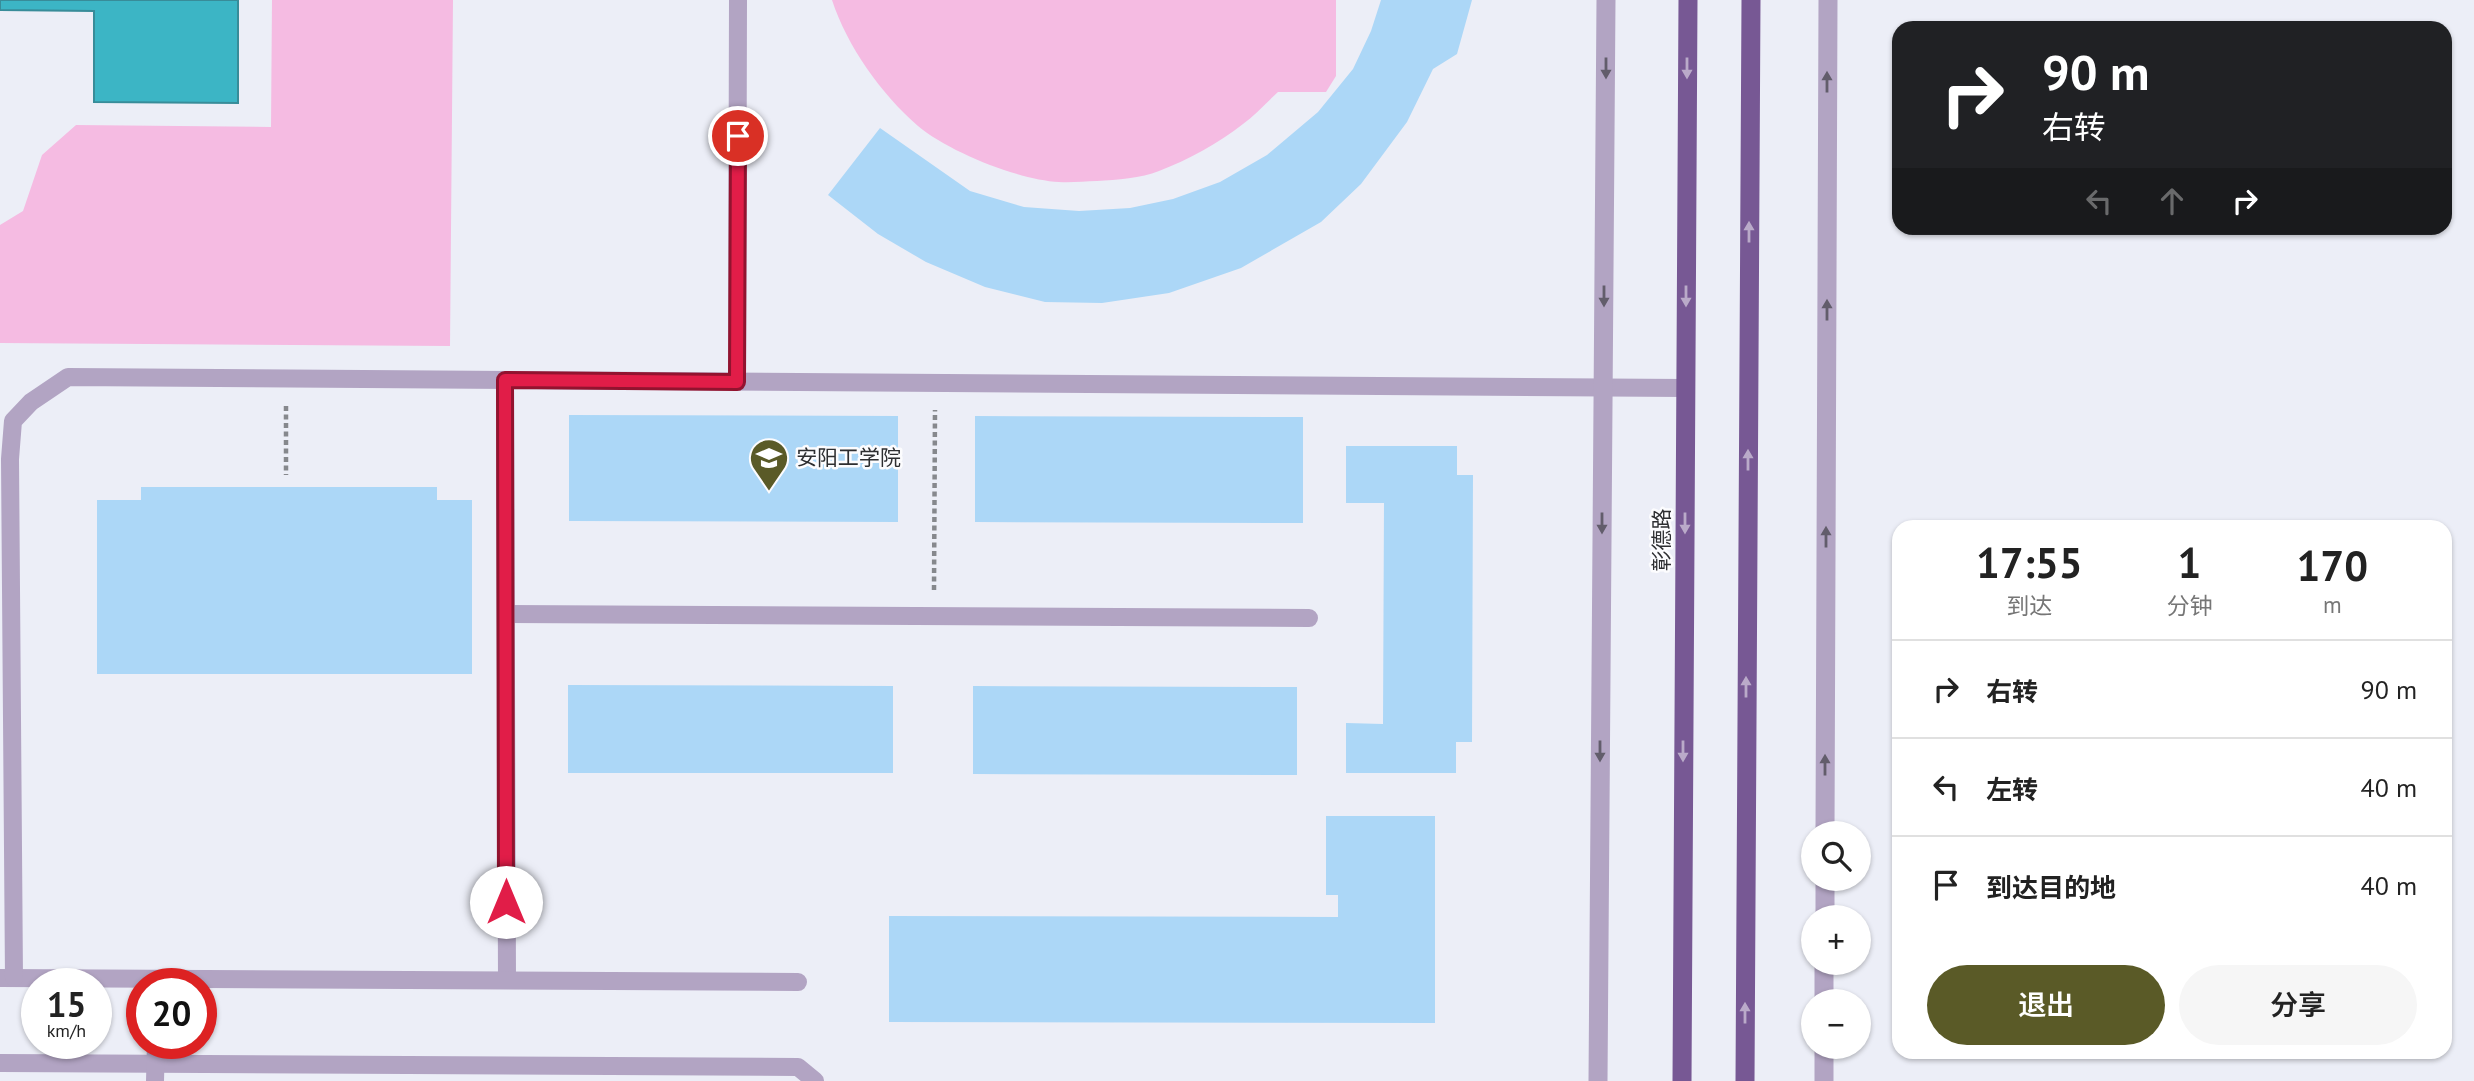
<!DOCTYPE html>
<html lang="zh">
<head>
<meta charset="utf-8">
<style>
	body { margin:0; font-family:"PT Sans","Noto Sans SC",sans-serif; background:#f6f6f6; color:#222; height:100vh; display:flex; flex-direction:column; font-size:26px; white-space:nowrap }
	* { box-sizing:border-box; margin:0 }
	p { font-size:23px; color:#767676 }
	.icon { flex:none; width:38px; height:38px; fill:none; stroke:currentColor; stroke-width:2; stroke-linecap:round; stroke-linejoin:round }
	.map { position:relative; flex:1; overflow:hidden }
	.side { position:absolute; left:1892px; top:520px; width:560px; height:539px; display:flex; flex-direction:column; background:#fff; border-radius:21px; box-shadow:0 2px 5px #0004 }
	.side>* { flex:none }
	.hud { position:absolute; left:1892px; top:21px; width:560px; height:214px; border-radius:21px; box-shadow:0 2px 5px #0004; background:#202124; color:#fff; overflow:hidden }
	.controls { position:absolute; left:1801px; top:821px; display:grid; gap:14px }
	.controls a { display:grid; place-items:center; width:70px; height:70px; border-radius:50%; background:#fff; box-shadow:0 2px 5px #0004; font-size:35px }
	.speed { position:absolute; left:21px; top:968px; display:flex; gap:14px; font-size:35px; font-weight:700; text-align:center }
	.speed>* { display:grid; place-content:center; width:91px; height:91px; border-radius:50%; background:#fff; box-shadow:0 2px 5px #0004; line-height:1 }
	.speed small { font-size:18px; font-weight:400 }
	.speed .limit { border:10px solid #d22; background:#fff; color:#111 }
	.pin { position:absolute; display:grid; place-items:center; width:60px; height:60px; color:#fff; margin:-30px; border:4px solid #fff; border-radius:50%; box-shadow:0 2px 7px #0007 }
	.me { position:absolute; width:77px; margin:-38px; rotate:0deg; stroke-linejoin:round; filter:drop-shadow(0 0 5px #0008) }
	.turn { display:flex; align-items:center; gap:24px; height:147px; padding:0 35px; font-size:32px }
	.turn .icon { width:91px; height:91px; stroke-width:2.5 }
	.turn b { display:block; font-size:49px; line-height:60px }
	.lanes { display:flex; align-items:center; height:66px; padding:0 35px; background:#0003; justify-content:center; gap:35px; direction:ltr }
	.lanes .off { opacity:.35 }
	.eta { display:flex; justify-content:space-evenly; align-items:center; height:119px; text-align:center }
	.eta b { font-size:42px; font-weight:600; line-height:49px }
	.primary-button { display:flex; gap:14px; margin-top:auto; padding:14px 35px }
	.primary-button a { flex:1; height:80px; border-radius:42px; background:#5a5a27; color:#fff; font-size:28px; font-weight:600; line-height:80px; text-align:center }
	.primary-button a+a { background:#f6f6f6; color:#222 }
	ul { padding:0; list-style:none }
	li { display:flex; align-items:center; gap:21px; height:98px; padding:0 35px; border-top:2px solid #e0e0e0 }
	li div { flex:1 }
	li b { display:block; font-size:26px }
	li em { font-style:normal }
	.map>svg:first-child { display:block }
	.green { fill:#f5bbe2 }
	.water { fill:#3cb5c5; stroke:#388c99; stroke-width:2 }
	.building { fill:#acd7f7 }
	.lines { fill:none; stroke-linecap:round; stroke-linejoin:round }
	.path { stroke:#86888d; stroke-width:4.5; stroke-dasharray:5 3.5; stroke-linecap:butt }
	.service { stroke:#b2a4c3; stroke-width:18 }
	.minor { stroke:#b2a4c3; stroke-width:19 }
	.trunk { stroke:#775894; stroke-width:19 }
	.oneway { fill:#625d6b }
	.oneway2 { fill:#baaac9 }
	.route-casing { stroke:#92132f; stroke-width:18 }
	.route { stroke:#e11d48; stroke-width:12 }
	.labels { text-anchor:middle; stroke-width:5; stroke-linejoin:round; paint-order:stroke }
	.poi-label { font-size:21px; fill:#2d2e31; stroke:#fcfcfe; text-anchor:start }
	.street-label { font-size:21px; fill:#2d2e31; stroke:#fcfcfe }
</style>
</head>
<body>
<div class="map">
<svg width="2474" height="1081" viewBox="0 0 2474 1081">
	<rect width="100%" height="100%" fill="#eceef7"/>
	<g class="green">
		<polygon points="272,0 453,0 450,346 0,343 0,225 23,211 42,155 76,125 271,127"/>
		<path d="M832,0H1336V76L1326,92H1278C1266,103 1255,115 1243,124C1219,143 1188,160 1159,171C1141,178 1117,180 1097,181C1084,181 1072,183 1059,182C1019,180 949,152 918,126C881,94 847,46 832,0Z"/>
	</g>
	<polygon class="water" points="0,0 238,0 238,103 94,102 94,11 0,10"/>
	<g class="building">
		<polygon points="1381,0 1472,0 1457,54 1433,69 1407,122 1361,184 1321,222 1241,268 1169,293 1102,303 1045,302 985,287 926,262 878,234 828,195 880,128 970,191 1024,207 1079,211 1130,208 1173,199 1220,182 1267,155 1318,112 1353,69 1371,31"/>
		<polygon points="569,415 898,416 898,522 569,521"/>
		<polygon points="975,416 1303,417 1303,523 975,522"/>
		<polygon points="1346,446 1457,446 1457,475 1473,475 1472,742 1456,742 1456,773 1346,773 1346,723 1383,724 1384,503 1346,503"/>
		<polygon points="141,487 437,487 437,500 472,500 472,674 97,674 97,500 141,500"/>
		<polygon points="568,685 893,686 893,773 568,773"/>
		<polygon points="973,686 1297,687 1297,775 973,774"/>
		<polygon points="1326,816 1435,816 1435,1023 889,1022 889,916 1338,917 1338,895 1326,895"/>
	</g>
	<g class="lines">
		<g class="path">
			<polyline points="286,406 286,475"/>
			<polyline points="934,590 935,410"/>
		</g>
		<g class="service">
			<polyline points="505,380 507,980"/>
			<polyline points="737,382 738,0"/>
			<polyline points="506,614 1309,618"/>
			<polyline points="0,978 798,982"/>
			<polyline points="14,978 10,459 13,421 31,402 68,377 1685,388"/>
			<polyline points="0,1063 798,1067 815,1081"/>
			<polyline points="155,1081 156,1043"/>
		</g>
		<g class="minor">
			<polyline points="1825,833 1828,0"/>
			<polyline points="1825,917 1825,878"/>
			<polyline points="1824,1001 1824,962"/>
			<polyline points="1598,1081 1606,0"/>
			<polyline points="1824,1081 1824,1046"/>
		</g>
		<g class="trunk">
			<polyline points="1682,1081 1688,0"/>
			<polyline points="1745,1081 1751,0"/>
		</g>
	</g>
	<defs><path id="oneway-solid" d="M-6-.8H1V-3.2L6.5 0L1 3.2V.8H-6Z" transform="scale(1.75)"/></defs>
	<g class="oneway">
		<use href="#oneway-solid" transform="translate(1606 68) rotate(90)"/>
		<use href="#oneway-solid" transform="translate(1827 82) rotate(-90)"/>
		<use href="#oneway-solid" transform="translate(1604 296) rotate(90)"/>
		<use href="#oneway-solid" transform="translate(1827 310) rotate(-90)"/>
		<use href="#oneway-solid" transform="translate(1602 523) rotate(90)"/>
		<use href="#oneway-solid" transform="translate(1826 537) rotate(-90)"/>
		<use href="#oneway-solid" transform="translate(1600 751) rotate(90)"/>
		<use href="#oneway-solid" transform="translate(1825 765) rotate(-90)"/>
	</g>
	<g class="oneway2">
		<use href="#oneway-solid" transform="translate(1687 68) rotate(90)"/>
		<use href="#oneway-solid" transform="translate(1749 232) rotate(-90)"/>
		<use href="#oneway-solid" transform="translate(1686 296) rotate(90)"/>
		<use href="#oneway-solid" transform="translate(1748 460) rotate(-90)"/>
		<use href="#oneway-solid" transform="translate(1685 523) rotate(90)"/>
		<use href="#oneway-solid" transform="translate(1746 687) rotate(-90)"/>
		<use href="#oneway-solid" transform="translate(1683 751) rotate(90)"/>
		<use href="#oneway-solid" transform="translate(1745 1013) rotate(-90)"/>
	</g>
	<g class="lines">
		<g class="route-casing">
			<polyline id="route" points="506,902 505,380 737,382 738,136"/>
		</g>
		<use href="#route" class="route"/>
	</g>
	<defs>
		<g id="university-pin" transform="scale(2.0125)"><path d="M0 17L-7.5 6A9.5 9.5 0 1 1 7.5 6Z" fill="#5a5a27" stroke="#fcfcfe"/><path d="M0-5L7-2L0 1L-7-2ZM-4 1L0 2.5L4 1V4Q0 6-4 4Z" fill="#fff"/></g>
	</defs>
	<g fill-rule="evenodd">
		<use href="#university-pin" x="769" y="458"/>
	</g>
	<g class="labels">
		<g class="poi-label">
			<text x="796" y="465">安阳工学院</text>
		</g>
		<g class="street-label">
			<text transform="translate(1662 540) rotate(-90)" y="7">彰德路</text>
		</g>
	</g>
</svg>
<div class="controls">
<a><svg class="icon" aria-label="search" viewBox="0 0 24 24"><circle cx="10" cy="10" r="6"/><path d="M15 15l6 6"/></svg></a>
<a>+</a>
<a>−</a>
</div>
<div class="speed"><div>15<small>km/h</small></div><div class="limit">20</div></div>
<div class="pin" style="left:738px;top:136px;background:#d93025"><svg class="icon" aria-label="arrive" viewBox="0 0 24 24"><path d="M6 21V4h12l-3 4 3 4H6"/></svg></div>
<svg class="me" style="left:506px;top:902px" viewBox="-20 -20 40 40"><circle r="19" fill="#fff"/><path d="M0-13L10 11 0 6-10 11z" fill="#e11d48"/></svg>
<div class="hud">
<div class="turn"><svg class="icon" aria-label="right" viewBox="0 0 24 24"><path d="M7 20v-9h11M14 6l5 5-5 5"/></svg><div><b>90 m</b>右转</div></div>
<div class="lanes"><svg class="icon off" aria-label="left" viewBox="0 0 24 24"><path d="M17 20v-9H6M10 6l-5 5 5 5"/></svg><svg class="icon off" aria-label="ahead" viewBox="0 0 24 24"><path d="M12 20V5M6 11l6-6 6 6"/></svg><svg class="icon" aria-label="right" viewBox="0 0 24 24"><path d="M7 20v-9h11M14 6l5 5-5 5"/></svg></div>
</div>
<section class="side">
<div class="eta">
<div><b>17:55</b><p>到达</p></div>
<div><b>1</b><p>分钟</p></div>
<div><b>170</b><p>m</p></div>
</div>
<ul>
<li><svg class="icon" aria-label="right" viewBox="0 0 24 24"><path d="M7 20v-9h11M14 6l5 5-5 5"/></svg><div><b>右转</b></div><em>90 m</em></li>
<li><svg class="icon" aria-label="left" viewBox="0 0 24 24"><path d="M17 20v-9H6M10 6l-5 5 5 5"/></svg><div><b>左转</b></div><em>40 m</em></li>
<li><svg class="icon" aria-label="arrive" viewBox="0 0 24 24"><path d="M6 21V4h12l-3 4 3 4H6"/></svg><div><b>到达目的地</b></div><em>40 m</em></li>
</ul>
<div class="primary-button"><a>退出</a><a>分享</a></div>
</section>
</div>
</body>
</html>
